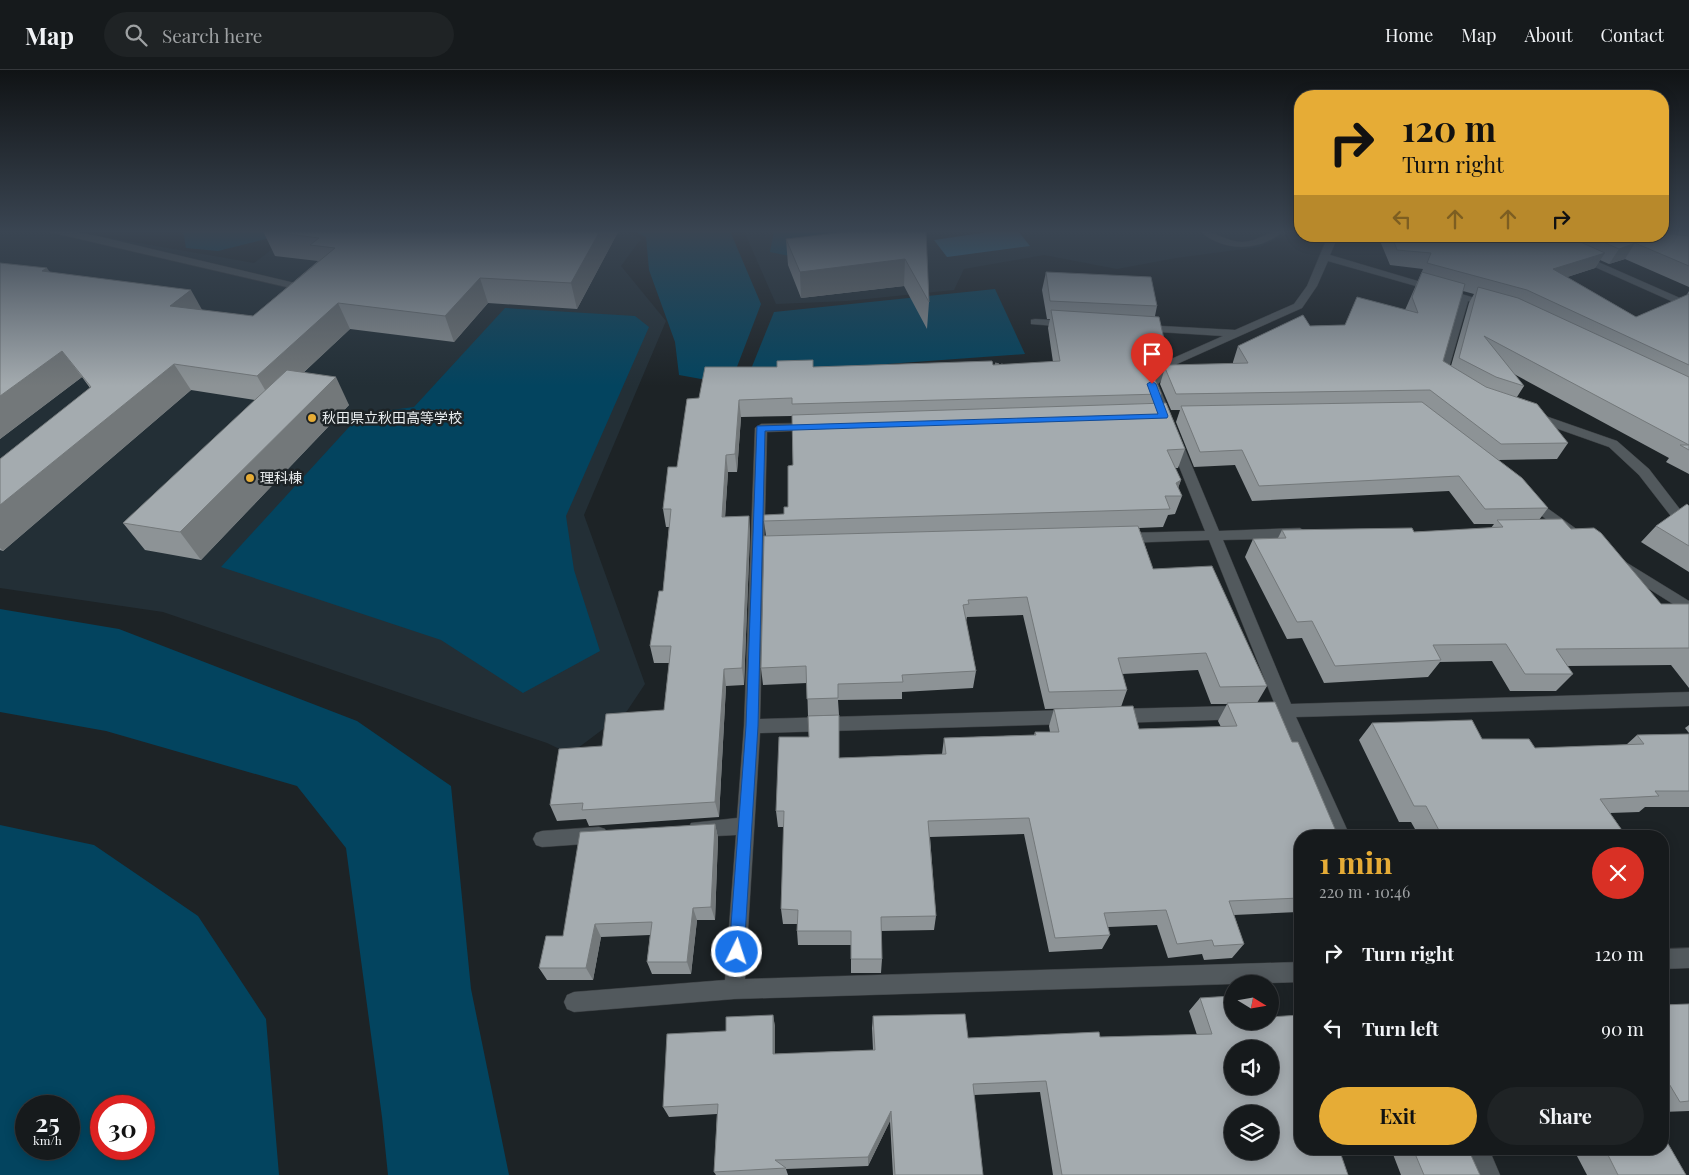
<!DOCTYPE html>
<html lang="en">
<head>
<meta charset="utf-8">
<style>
	body { margin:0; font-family:"Playfair Display","Noto Sans JP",serif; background:#1f2325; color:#f1f3f6; height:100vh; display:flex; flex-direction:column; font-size:19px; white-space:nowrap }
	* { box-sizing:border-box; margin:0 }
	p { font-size:16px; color:#9ea1a3 }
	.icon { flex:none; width:28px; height:28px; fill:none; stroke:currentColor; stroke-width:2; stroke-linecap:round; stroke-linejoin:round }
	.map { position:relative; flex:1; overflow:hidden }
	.drawer { position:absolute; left:1294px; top:760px; width:375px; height:325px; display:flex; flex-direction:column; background:#161a1c; border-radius:20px; box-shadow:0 2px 12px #0003,0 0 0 1px #35383b }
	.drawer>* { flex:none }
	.banner { position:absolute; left:1294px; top:20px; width:375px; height:152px; border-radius:20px; box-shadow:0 2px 12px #0003,0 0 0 1px #35383b; background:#e6ac36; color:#111; overflow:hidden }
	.needle { width:32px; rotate:101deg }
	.controls { position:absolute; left:1224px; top:905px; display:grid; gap:10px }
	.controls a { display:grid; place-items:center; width:55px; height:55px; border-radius:50%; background:#161a1c; box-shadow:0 2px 12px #0003,0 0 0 1px #35383b; font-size:25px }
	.speed { position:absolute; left:15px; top:1025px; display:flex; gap:10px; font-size:25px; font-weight:700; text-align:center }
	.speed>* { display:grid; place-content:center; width:65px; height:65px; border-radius:50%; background:#161a1c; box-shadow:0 2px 12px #0003,0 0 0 1px #35383b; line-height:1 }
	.speed small { font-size:12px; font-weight:400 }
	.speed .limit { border:8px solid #d22; background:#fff; color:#111 }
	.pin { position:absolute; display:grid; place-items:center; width:42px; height:42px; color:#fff; margin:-51px -21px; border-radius:50% 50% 50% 0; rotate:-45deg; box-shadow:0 0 5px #0007 }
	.pin .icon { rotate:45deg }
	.me { position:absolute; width:55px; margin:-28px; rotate:4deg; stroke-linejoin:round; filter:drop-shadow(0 0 4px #0008) }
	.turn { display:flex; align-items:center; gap:18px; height:105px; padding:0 25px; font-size:22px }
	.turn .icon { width:65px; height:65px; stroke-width:2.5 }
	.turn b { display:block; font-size:35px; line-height:42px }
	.lanes { display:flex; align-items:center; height:48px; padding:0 25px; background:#0003; justify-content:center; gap:25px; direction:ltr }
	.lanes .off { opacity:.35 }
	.round { display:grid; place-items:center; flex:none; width:52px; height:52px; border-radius:26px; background:#1f2325 }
	.head { display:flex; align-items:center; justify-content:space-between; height:85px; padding:0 25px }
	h1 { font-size:30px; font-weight:700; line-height:38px; color:#e6ac36 }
	.primary-button { display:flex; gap:10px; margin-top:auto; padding:10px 25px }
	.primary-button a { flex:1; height:58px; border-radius:30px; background:#e6ac36; color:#111; font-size:20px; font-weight:700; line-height:58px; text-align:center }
	.primary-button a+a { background:#1f2325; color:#f1f3f6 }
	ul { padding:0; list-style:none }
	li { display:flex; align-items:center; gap:15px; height:75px; padding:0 25px }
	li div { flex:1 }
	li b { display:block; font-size:19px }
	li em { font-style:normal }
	header { display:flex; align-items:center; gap:30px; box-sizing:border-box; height:70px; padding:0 25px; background:#161a1c; border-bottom:1px solid #35383b }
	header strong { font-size:24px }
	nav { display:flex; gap:28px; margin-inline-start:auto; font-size:18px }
	.search { width:350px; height:45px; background:#1f2325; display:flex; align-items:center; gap:12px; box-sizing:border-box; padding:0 18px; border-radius:28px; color:#9ea1a3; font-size:19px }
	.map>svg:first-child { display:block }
	.built { fill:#232f36 }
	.green { fill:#03445f; fill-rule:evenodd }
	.water { fill:#297297 }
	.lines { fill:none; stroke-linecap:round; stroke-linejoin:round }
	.lane-casing { stroke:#3a3e41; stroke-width:1 }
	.street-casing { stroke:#3a3e41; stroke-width:1 }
	.path { stroke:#6d7274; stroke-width:2.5; stroke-dasharray:4 2; stroke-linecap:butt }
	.lane { fill:#52595d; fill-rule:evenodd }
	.street { fill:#52595d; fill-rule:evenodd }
	.wall { fill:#8d9396; fill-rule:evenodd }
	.shaded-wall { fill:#73787a }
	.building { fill:#a4abaf; stroke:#73787a; fill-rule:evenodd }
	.route { fill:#1a73e8; stroke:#114b97 }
	.poi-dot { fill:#e6ac36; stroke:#1d2326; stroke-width:2 }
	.labels { text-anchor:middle; stroke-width:5; stroke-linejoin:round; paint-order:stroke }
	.poi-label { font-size:14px; fill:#ebeff1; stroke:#1d2326; text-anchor:start }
</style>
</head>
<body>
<header>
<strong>Map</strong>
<div class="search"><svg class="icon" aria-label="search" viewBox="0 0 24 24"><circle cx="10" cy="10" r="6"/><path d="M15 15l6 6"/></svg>Search here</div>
<nav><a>Home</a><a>Map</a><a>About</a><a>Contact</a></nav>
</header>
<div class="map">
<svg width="1689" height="1105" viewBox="0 0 1689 1105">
	<rect width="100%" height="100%" fill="#1d2326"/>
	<g class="built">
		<polygon points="0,161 70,161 254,193 296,161 626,161 641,169 621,196 666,251 584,445 645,614 627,641 570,684 547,673 163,542 0,518"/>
		<polygon points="744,161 1290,161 1288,164 1259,177 1176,188 1117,199 1044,185 964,199 954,220 847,231 776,234"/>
	</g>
	<g class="green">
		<polygon points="183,161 297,161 218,181 186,178"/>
		<polygon points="634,161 730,161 761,234 735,302 701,309 679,305 675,272 649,200 646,167"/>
		<polygon points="774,161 934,161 906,164 799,188 770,182"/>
		<polygon points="995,219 1025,284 749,304 774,242"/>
		<polygon points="505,238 635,246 649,257 566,446 574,500 600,581 523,623 441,570 221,497 361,344 414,337"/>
		<polygon points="0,539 119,559 357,651 451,716 471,919 509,1105 388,1105 382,1047 346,778 297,716 106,661 0,642"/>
		<path d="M0,755L94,775L198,846L266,949L279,1105H0ZM69,1036V1079H26V1036ZM144,1036V1079H101V1036Z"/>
	</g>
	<polygon class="water" points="995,161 1018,161 1030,176 947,187 934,170"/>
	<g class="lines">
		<g class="lane-casing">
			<path id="lane" d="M1200,161C1216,161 1226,172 1242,172C1257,172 1267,161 1283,161C1261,182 1222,182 1200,161Z"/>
		</g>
		<g class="street-casing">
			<g id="street">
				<polygon points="45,161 68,161 97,166 299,214 304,217 299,220"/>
				<polygon points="1328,166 1338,166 1330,185 1495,234 1490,237 1468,231 1447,305 1452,309 1446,312 1435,306 1458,228 1328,191 1317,216 1302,238 1177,294 1158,314 1219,461 1300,458 1307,463 1300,468 1223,470 1291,634 1689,622 1689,636 1296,647 1350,766 1332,766 1280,648 1116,653 1110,651 1108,646 1110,641 1116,639 1275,635 1209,470 1124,473 1117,468 1124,463 1205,461 1146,314 1169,290 1223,266 1143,261 1138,258 1143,255 1235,260 1294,234 1307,216"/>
				<polygon points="1580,184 1689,232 1689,239 1577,189 1577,185"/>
				<polygon points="1035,249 1068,251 1073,254 1068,257 1031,254 1031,250"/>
				<polygon points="1534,342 1617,371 1649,399 1689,451 1689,465 1684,463 1639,405 1609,377 1530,349 1528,346 1530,343"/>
				<polygon points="812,353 818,357 816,360 767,362 760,649 1071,640 1077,642 1079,647 1077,652 1071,654 760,663 745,909 1300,892 1300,912 734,929 574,942 567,939 564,932 567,925 574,922 725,910 736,765 697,767 691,765 688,759 691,753 737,748 744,656 755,358 761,354"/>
				<polygon points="1529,425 1575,458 1577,461 1575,464 1565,464 1524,432 1522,429 1524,426"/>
				<polygon points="1619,488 1689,531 1689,544 1614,497 1612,493 1614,489"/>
				<polygon points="599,757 605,759 608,765 605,771 599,773 542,777 536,775 533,769 536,763 542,761"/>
				<polygon points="1689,878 1689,898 1662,899 1662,879"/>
				<polygon points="1467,1079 1489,1079 1500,1105 1478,1105"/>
			</g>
		</g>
		<polyline class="path" points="989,293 1003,295"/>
		<use href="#lane" class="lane"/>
		<use href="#street" class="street"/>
	</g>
	<g class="wall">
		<polygon points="263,161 618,161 618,162 577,239 488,233 454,272 350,259 303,303 349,335 201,490 145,480 123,453 255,330 191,320 3,481 0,480 0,389 90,318 82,307 0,369 0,193 50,202 202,240 253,246 318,191 275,186"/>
		<polygon points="926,161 929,232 927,259 904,216 801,228 788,195 786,169"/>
		<path d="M1662,161H1689V217L1625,189L1609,194L1600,190L1595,198L1567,207L1636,247L1686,226L1689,221V404L1666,392L1669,388L1514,304L1524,316L1517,327L1568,373L1557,389L1498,390L1548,438L1539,450L1571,459L1661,534H1689V618L1671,595L1567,596L1573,604L1556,621H1510L1492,591L1440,592L1428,607L1324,613L1302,568L1287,569L1245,487L1253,469L1278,468L1282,460L1414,462L1491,458L1494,454H1474L1449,421L1252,431L1235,395L1194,397L1176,352L1180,340H1171L1160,314L1165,298L1233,293V292L1238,276L1310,256L1345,255L1405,240L1423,199L1390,195L1378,166H1662ZM1463,221L1474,224L1469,233L1451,296L1443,291Z"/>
		<polygon points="1046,202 1157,236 1155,246 1166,278 1161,296 1153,305 1161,324 1158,334 1185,379 1178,398 1175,398 1181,410 1178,418 1182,426 1175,444 1168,445 1163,457 1139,458 1153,499 1267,616 1257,633 1300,766 1300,847 1298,842 1234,845 1244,874 1232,888 1204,890 1202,884 1168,888 1157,855 1108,857 1110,865 1102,879 1049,882 1024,764 930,767 936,846 934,860 881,861 882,889 881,903 851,903 851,875 798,875 797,861 797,854 783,854 781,839 784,757 778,757 776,741 839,688 942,684 944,668 1034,665 1035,662 1050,662 1049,656 1054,639 1139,659 1221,657 1218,651 1227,634 1211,634 1198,600 1122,604 1127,620 1121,637 1045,639 1023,545 967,547 966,551 976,601 973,618 902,622 902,629 838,630 839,645 808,646 807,613 763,615 761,598 766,466 764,451 784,444 788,437 793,395 792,346 741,347 737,402 728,402 725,447 749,446 750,464 744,615 726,616 719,747 589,756 586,749 557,751 550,735 602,676 664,640 669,593 654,593 650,576 663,521 669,457 666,457 663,439 699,328 813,297 993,295 1053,292 1048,258 1050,249 1047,249 1042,220"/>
		<polygon points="1689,436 1689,502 1641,472 1656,456"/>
		<polygon points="1372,653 1482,669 1535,678 1626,675 1637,665 1689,664 1689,737 1645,737 1639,742 1610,743 1626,766 1419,766 1411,752 1399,752 1359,670"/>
		<polygon points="1689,655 1689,663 1685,658"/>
		<polygon points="715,754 718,768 715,850 697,850 691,904 652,904 647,892 650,865 601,867 593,910 547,910 539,898 563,866"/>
		<polygon points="1200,928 1232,951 1300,1079 1348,1105 1053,1105 1040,1022 974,1025 983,1105 893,1105 890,1051 868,1096 786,1099 788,1105 716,1105 714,1102 717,1044 669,1047 663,1037 726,961 773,945 775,957 775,984 873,980 872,958 873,946 968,968 1100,967 1197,965 1189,941"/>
		<polygon points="1689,934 1689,1041 1662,1042 1662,935"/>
		<polygon points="1391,1079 1464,1079 1466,1083 1480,1105 1401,1105"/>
		<polygon points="1513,1079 1534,1079 1514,1081"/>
		<polygon points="1596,1079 1662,1079 1686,1105 1587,1105 1577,1086"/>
	</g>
	<g class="shaded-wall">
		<polygon points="600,161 618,161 618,162 577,239 571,213"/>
		<polygon points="1635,173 1625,189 1609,194 1619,179"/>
		<polygon points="1605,183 1595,198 1543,215 1553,199"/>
		<polygon points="905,189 904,216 801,228 800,202"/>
		<polygon points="47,198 65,223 42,201"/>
		<polygon points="480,208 488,233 454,272 445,246"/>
		<polygon points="191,220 205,245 170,236"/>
		<polygon points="338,233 350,259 272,332 257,306"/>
		<polygon points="1166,278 1161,296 1144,315 1149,297"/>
		<polygon points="62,281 82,307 0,369 0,326"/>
		<polygon points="174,294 191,320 3,481 0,478 0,435"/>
		<polygon points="336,307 349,335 201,490 180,462"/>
		<polygon points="739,330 741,347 737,402 735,384"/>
		<polygon points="726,385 728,402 724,464 722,447"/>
		<polygon points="1181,410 1175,426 1176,413"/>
		<polygon points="749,446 750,464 744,615 742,598"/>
		<polygon points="724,599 726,616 719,747 715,732"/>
		<polygon points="715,754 718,768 715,850 711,837"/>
		<polygon points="693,838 697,850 691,904 687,892"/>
		<polygon points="595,854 601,867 593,910 586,898"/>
		<polygon points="773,945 775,957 775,996 773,984"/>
		<polygon points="891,1041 890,1051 868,1096 868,1087"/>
	</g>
	<g class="building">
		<polygon points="263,161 600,161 571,213 480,208 445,246 338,233 257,306 174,294 0,435 0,389 91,317 62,281 0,326 0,193 47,198 42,201 191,220 170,236 253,246 335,178 310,175 319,168"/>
		<polygon points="852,161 926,161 929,232 905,189 800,202 786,169"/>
		<polygon points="1662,163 1689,166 1689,196 1635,173 1619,179 1590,166 1662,166"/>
		<polygon points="1392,166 1567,166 1605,183 1553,199 1636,247 1689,224 1689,295 1527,220 1427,193 1431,183 1397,180"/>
		<polygon points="1046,202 1151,207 1157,236 1050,231"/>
		<polygon points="1422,202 1465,214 1443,291 1486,317 1537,334 1568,373 1501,374 1430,320 1176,324 1165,298 1169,295 1248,293 1238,276 1303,245 1310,256 1345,255 1357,227 1418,243 1412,227"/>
		<polygon points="1478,217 1518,228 1689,307 1689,375 1484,266 1524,316 1496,307 1459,288"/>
		<polygon points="1051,240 1159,247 1166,278 1149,297 1161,324 792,334 792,328 739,330 735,384 726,385 722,447 749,446 742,598 724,599 715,732 582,740 583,733 550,735 559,679 602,676 606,644 664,640 671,576 650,576 659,521 663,521 671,439 663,439 668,397 677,397 687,329 699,328 705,297 777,297 777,291 813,290 813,297 992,291 993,295 1060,291"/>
		<polygon points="287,300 336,307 180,462 123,453"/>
		<polygon points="1422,332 1522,408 1548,438 1485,439 1459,406 1259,416 1242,380 1200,382 1181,336"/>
		<polygon points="1166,333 1185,379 1167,380 1181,410 1176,413 1182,426 1165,426 1170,439 764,451 764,445 784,444 784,437 788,437 788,396 793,395 792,345"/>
		<polygon points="1680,375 1689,375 1689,380"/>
		<polygon points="1687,434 1689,436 1689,476 1656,456"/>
		<polygon points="1562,449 1571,459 1594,458 1601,463 1661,534 1689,534 1689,578 1556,579 1573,604 1525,604 1506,574 1433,575 1441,590 1335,596 1312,551 1297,552 1253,469 1286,468 1282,460 1412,458 1414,462 1503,457 1497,450"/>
		<polygon points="1138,456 1153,499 1212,496 1267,616 1220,617 1206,583 1118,588 1127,620 1049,622 1027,527 968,530 969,534 963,535 976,601 902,605 903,612 838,614 838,628 807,629 806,596 761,598 764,466"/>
		<polygon points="1275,632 1292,672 1298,672 1338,766 1300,766 1300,828 1229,831 1244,874 1214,876 1212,870 1177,874 1166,840 1104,843 1110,865 1055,868 1029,748 928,751 936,846 881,847 882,889 851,889 851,861 797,861 798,840 781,839 784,741 776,741 779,667 809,667 808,646 839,645 839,688 946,684 944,668 1036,665 1035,662 1059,662 1054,639 1133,636 1139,659 1237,656 1227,633"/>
		<polygon points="1472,650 1482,669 1529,669 1535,678 1644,674 1637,665 1689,664 1689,721 1655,721 1659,726 1600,729 1626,766 1442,766 1426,736 1414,736 1372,653"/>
		<polygon points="715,754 711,837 693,838 687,892 647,892 652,852 595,854 586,898 539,898 546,866 563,866 580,762"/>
		<path d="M1231,926L1232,931V951H1270V947L1300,945V1079H1339L1348,1105H1062L1046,1011L973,1014L983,1105H895L891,1041L868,1087L775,1090L786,1098L714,1102L718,1034L663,1037L667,964L726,961V947L773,945V984L875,980L873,946L965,944L968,968L1099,962L1100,967L1212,964L1200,928ZM1232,979H1270V1016H1232ZM1232,1044H1270V1081H1232Z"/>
		<polygon points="1689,934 1689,1031 1680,1032 1662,1002 1662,935"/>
		<polygon points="1667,1072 1686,1105 1618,1105 1605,1079 1662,1079 1662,1073"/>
		<polygon points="1413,1079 1464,1079 1466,1083 1470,1083 1480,1105 1424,1105"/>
	</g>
	<linearGradient id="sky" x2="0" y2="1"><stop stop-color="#101315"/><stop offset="0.51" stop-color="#3a4552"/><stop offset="1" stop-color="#3a4552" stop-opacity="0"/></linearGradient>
	<rect width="1689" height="316" fill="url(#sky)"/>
	<polygon class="route" points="1152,311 1156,314 1168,346 1167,348 765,361 758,656 744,882 742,888 737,890 731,888 729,882 746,656 757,356 1158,344 1147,314"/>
	<g class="poi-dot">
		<circle cx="312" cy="348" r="5"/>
		<circle cx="250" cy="408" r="5"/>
	</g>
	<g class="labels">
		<g class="poi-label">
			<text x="322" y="353">秋田県立秋田高等学校</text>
			<text x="260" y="413">理科棟</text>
		</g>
	</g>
</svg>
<div class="controls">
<a><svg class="needle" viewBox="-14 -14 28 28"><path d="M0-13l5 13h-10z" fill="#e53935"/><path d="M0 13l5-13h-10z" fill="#9ea1a3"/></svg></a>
<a><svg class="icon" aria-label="sound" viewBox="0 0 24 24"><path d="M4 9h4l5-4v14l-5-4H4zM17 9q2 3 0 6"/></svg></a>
<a><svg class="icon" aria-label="layers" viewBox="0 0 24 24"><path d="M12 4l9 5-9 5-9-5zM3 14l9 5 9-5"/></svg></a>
</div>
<div class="speed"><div>25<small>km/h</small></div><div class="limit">30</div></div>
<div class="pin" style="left:1152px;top:314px;background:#d93025"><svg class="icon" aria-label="arrive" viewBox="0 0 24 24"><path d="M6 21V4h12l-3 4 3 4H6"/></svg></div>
<svg class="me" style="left:737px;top:882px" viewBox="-20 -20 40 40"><circle r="17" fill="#1a73e8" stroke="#fff" stroke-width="3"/><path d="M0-11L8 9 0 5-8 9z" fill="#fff"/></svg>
<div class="banner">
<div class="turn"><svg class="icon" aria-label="right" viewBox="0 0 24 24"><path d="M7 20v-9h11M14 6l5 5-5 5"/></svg><div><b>120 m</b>Turn right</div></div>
<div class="lanes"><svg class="icon off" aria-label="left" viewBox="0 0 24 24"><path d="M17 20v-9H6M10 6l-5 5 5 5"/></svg><svg class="icon off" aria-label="ahead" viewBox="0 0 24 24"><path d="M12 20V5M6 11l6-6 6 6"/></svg><svg class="icon off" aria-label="ahead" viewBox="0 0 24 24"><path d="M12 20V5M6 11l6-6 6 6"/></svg><svg class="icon" aria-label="right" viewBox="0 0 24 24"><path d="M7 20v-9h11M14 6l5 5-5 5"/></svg></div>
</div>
<section class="drawer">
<div class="head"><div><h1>1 min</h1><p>220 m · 10:46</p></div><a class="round" style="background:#d93025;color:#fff"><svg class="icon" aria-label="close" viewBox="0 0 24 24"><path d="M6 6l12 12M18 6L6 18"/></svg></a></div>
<ul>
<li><svg class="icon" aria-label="right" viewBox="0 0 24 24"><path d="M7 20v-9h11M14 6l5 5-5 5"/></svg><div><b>Turn right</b></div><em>120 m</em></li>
<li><svg class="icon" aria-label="left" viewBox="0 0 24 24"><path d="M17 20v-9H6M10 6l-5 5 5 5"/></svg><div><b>Turn left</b></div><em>90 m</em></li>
</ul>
<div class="primary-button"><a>Exit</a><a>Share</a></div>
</section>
</div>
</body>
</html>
